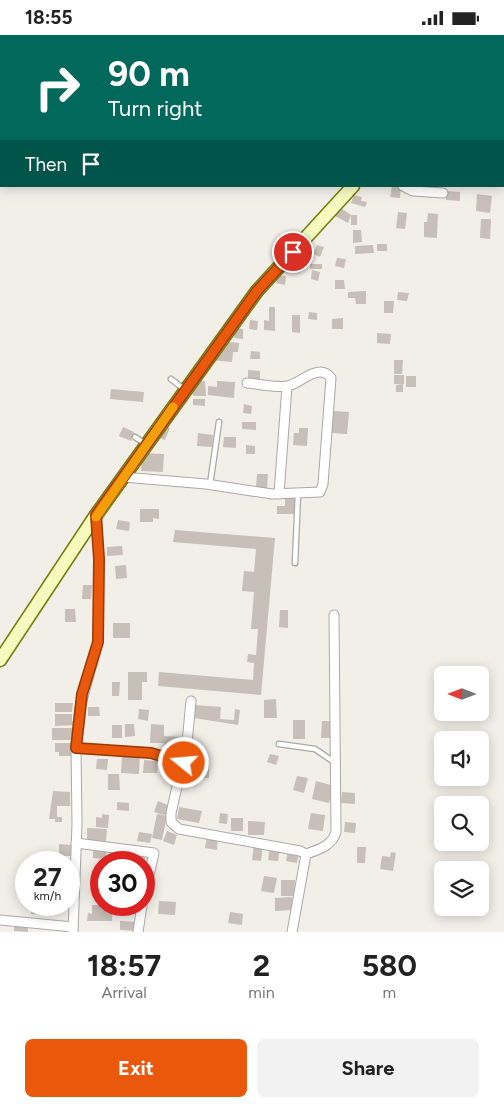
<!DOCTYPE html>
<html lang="en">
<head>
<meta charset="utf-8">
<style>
	body { margin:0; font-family:Figtree,sans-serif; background:#f2f2f2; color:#222; height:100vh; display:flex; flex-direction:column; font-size:19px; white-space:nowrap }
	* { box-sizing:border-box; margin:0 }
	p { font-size:16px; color:#767676 }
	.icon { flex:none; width:28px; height:28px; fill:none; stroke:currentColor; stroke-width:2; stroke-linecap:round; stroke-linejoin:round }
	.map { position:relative; height:897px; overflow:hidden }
	.panel { display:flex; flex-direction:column; background:#fff; flex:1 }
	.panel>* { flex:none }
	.banner { position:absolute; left:0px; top:0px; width:505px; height:152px; box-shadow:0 2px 12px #0003; background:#00695c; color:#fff; overflow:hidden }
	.needle { width:32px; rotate:270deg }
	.controls { position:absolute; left:434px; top:631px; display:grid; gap:10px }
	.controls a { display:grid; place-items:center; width:55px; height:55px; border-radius:8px; background:#fff; box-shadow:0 2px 12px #0003; font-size:25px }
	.speed { position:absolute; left:15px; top:816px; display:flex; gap:10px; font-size:25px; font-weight:700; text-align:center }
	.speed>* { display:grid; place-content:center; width:65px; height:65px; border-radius:50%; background:#fff; box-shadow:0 2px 12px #0003; line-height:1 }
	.speed small { font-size:12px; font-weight:400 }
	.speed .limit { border:8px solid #d22; background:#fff; color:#111 }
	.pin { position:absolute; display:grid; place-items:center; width:42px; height:42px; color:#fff; margin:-21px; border:2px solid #fff; border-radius:50%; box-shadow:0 1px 5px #0007 }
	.me { position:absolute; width:55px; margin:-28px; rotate:287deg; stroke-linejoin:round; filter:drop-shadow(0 0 4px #0008) }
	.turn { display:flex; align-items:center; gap:18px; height:105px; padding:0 25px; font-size:22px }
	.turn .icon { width:65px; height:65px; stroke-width:2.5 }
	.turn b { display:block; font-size:35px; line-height:42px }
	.then { display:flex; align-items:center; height:48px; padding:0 25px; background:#0003; gap:10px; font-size:19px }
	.eta { display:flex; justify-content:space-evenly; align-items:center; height:85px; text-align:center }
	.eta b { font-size:30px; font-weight:700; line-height:35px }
	.button { display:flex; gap:10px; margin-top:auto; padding:10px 25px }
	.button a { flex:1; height:58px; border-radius:8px; background:#ea580c; color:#fff; font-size:20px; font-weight:700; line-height:58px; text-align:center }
	.button a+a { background:#f2f2f2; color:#222 }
	.status { display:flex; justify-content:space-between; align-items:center; height:35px; padding:0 25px; background:#fff; direction:ltr }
	.status svg { height:14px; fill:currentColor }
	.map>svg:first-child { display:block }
	.building { fill:#c7bfb8 }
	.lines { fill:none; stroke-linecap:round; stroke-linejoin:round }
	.lane-casing { stroke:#a9a9a9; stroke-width:7 }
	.street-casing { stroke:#a9a9a9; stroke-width:11 }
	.secondary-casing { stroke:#707d05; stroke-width:15 }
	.lane { stroke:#fff; stroke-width:4.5 }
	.street { stroke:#fff; stroke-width:9 }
	.secondary { stroke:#f7fabf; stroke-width:12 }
	.route-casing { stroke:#983908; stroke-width:12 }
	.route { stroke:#ea580c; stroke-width:9 }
	.slow { stroke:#f59e0b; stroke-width:9 }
</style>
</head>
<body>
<div class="status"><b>18:55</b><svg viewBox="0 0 49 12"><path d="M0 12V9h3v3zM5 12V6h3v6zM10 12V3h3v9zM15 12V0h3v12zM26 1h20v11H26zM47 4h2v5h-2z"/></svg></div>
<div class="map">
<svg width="504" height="897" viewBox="0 0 504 897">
	<rect width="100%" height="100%" fill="#f2efe9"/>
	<g class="building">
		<polygon points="392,151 401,151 400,163 390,162"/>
		<polygon points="446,156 460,157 460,166 446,165"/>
		<polygon points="477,159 492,161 490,178 476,176"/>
		<polygon points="354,160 362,162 361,166 367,167 365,172 351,168"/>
		<polygon points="339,172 351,180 357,180 357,190 351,190 351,180 348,188 335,181"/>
		<polygon points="398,177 407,178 405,194 396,193"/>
		<polygon points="428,178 438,179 437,203 424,202 424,187 427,187"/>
		<polygon points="481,184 491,184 490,204 480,203"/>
		<polygon points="353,195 361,195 362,207 353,208"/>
		<rect x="377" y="209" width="10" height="7"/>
		<polygon points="317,210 324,212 320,222 313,219"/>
		<polygon points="373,210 374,218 355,219 355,211"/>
		<polygon points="337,223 346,224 344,233 335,231"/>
		<rect x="310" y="229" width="12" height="5"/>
		<polygon points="312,235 320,237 318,246 311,244"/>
		<polygon points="278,240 286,241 285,250 276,248"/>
		<polygon points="335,245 344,245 345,254 335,254"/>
		<polygon points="366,256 366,269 356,269 355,263 348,263 348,257"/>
		<polygon points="398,257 409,258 407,266 397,265"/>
		<polygon points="384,266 394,266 393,278 384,278"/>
		<polygon points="269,272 275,272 275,296 264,295 264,285 269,286"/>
		<polygon points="309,277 317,278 317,285 308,284"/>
		<polygon points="292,280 300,280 300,298 292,297"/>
		<polygon points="343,283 343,294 332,294 332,284"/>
		<polygon points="250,285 258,286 257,295 249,294"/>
		<polygon points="235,293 243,294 243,304 234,303"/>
		<polygon points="377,298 391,299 390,309 377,308"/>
		<polygon points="222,306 239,308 238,317 233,317 232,327 211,325"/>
		<polygon points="251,316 260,317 260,324 250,324"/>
		<polygon points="394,325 403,325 402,339 394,339"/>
		<polygon points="248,335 260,336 260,344 248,344"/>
		<rect x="394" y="340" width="10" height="9"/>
		<rect x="406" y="341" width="10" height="11"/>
		<polygon points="205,346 206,361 193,361 192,347"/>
		<polygon points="217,346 235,347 234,363 208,360 208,351 217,352"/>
		<polygon points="403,349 403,357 396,357 396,350"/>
		<polygon points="111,354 144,357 143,367 110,364"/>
		<polygon points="193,364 205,364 205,371 193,370"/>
		<polygon points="244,369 252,371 251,379 243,378"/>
		<polygon points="333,376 349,377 347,399 332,398"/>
		<polygon points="242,387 256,387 256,395 242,394"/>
		<polygon points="161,389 170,393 165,405 155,401"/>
		<polygon points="123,392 134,397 131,406 119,401"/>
		<polygon points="299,393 308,393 307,411 293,410 294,398 299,398"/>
		<polygon points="198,398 213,400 212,412 197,411"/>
		<polygon points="224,402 236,402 236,413 223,412"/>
		<polygon points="246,410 255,411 255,419 246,419"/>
		<polygon points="142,418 164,419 163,437 141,436"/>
		<polygon points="257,439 268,439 267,453 256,452"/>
		<polygon points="285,463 296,463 296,479 277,479 277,471 285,471"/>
		<polygon points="140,474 159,474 159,484 153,483 153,487 140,487"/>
		<polygon points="118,485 130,487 129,496 116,494"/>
		<polygon points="175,495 275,503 261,660 158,651 159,637 253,645 254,628 247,627 248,619 256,620 258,594 251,594 254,557 242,556 244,536 254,537 256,514 173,507"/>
		<polygon points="122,511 123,520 107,521 107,512"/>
		<polygon points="126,530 127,543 116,544 115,531"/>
		<polygon points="83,550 92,550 91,564 82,564"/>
		<polygon points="65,574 75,574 76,587 65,587"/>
		<polygon points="280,575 288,575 288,593 279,592"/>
		<rect x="113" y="588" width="17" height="15"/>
		<polygon points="128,637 147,637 147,647 142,647 142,665 128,665"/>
		<polygon points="112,647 120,647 119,661 112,661"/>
		<polygon points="276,664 277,683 264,683 264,665"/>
		<polygon points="55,668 73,668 72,677 55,677"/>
		<polygon points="195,670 221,672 220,684 234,685 235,674 240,675 238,690 194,683"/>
		<polygon points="88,672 99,672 100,681 88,681"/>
		<polygon points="139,674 149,675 148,686 138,684"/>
		<polygon points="55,679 72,679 72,686 76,686 76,690 55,691"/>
		<rect x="293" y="685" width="12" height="19"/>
		<polygon points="322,686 332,686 331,703 321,703"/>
		<polygon points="125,689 134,689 135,701 125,702"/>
		<polygon points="151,689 164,690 164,701 183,702 182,715 163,714 164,708 150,708"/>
		<rect x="112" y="690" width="10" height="13"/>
		<rect x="52" y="693" width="24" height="12"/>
		<polygon points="55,708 72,708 73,721 59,721 59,717 55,717"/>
		<polygon points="122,719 140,719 139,739 121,738"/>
		<polygon points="270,719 279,721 276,730 267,727"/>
		<polygon points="97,724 108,724 107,735 96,734"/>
		<polygon points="195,724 209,725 209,743 194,743"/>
		<polygon points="144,725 158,726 157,738 143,738"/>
		<polygon points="108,739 119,739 120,755 108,755"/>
		<polygon points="297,741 308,743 304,758 293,755"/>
		<polygon points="316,746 334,751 329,768 312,764"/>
		<polygon points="53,756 70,757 70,771 57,771 57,782 62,782 62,787 55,787 55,784 49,784"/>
		<polygon points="342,757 355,758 355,769 341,768"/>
		<polygon points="158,766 170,771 167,781 154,777"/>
		<polygon points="117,767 129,768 129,776 117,775"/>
		<polygon points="179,772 202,776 199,788 177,784"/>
		<polygon points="220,778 228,779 227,789 219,788"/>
		<polygon points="311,778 325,780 323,796 308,794"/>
		<polygon points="102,779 109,780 108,793 96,792 96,782 102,783"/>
		<polygon points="157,779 167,781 162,805 152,803"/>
		<rect x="231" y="783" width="12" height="13"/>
		<polygon points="248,786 265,787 264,800 248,800"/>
		<polygon points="345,787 356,788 355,798 344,797"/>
		<polygon points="87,793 107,794 106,806 87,805"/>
		<polygon points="167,796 177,800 174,810 163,806"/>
		<polygon points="139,797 152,799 150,808 137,806"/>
		<polygon points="207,801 218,802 217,815 205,813"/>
		<polygon points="59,809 72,810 72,821 59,821"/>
		<polygon points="254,809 263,810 261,826 252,825"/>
		<polygon points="93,812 107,813 106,824 93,823"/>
		<polygon points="270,812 280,813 278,826 268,825"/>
		<polygon points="357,812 366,812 365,828 357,828"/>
		<polygon points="288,815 299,818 297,828 286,826"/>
		<polygon points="391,817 396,818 393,836 380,834 382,821 390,822"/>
		<polygon points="38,818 55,819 55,828 38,828"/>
		<rect x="135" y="820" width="10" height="8"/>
		<polygon points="264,841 277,843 274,858 261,856"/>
		<polygon points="281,845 295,845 294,861 281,861"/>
		<polygon points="292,862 293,875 275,876 275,863"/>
		<polygon points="159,866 176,867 175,880 158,879"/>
		<polygon points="31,870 56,870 56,880 31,879"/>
		<polygon points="92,870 113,870 112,886 87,886 88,878 92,879"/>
		<polygon points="230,877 243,879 242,890 228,888"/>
		<polygon points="14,884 28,884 28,897 14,896"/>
		<polygon points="120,886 138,887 137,896 120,895"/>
	</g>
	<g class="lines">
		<g class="lane-casing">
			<g id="lane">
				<polyline points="171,344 184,354"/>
				<polyline points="135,402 144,408"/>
				<polyline points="210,450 219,387"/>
				<polyline points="295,528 298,459"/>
				<polyline points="279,709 315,714 334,727"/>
			</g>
		</g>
		<g class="street-casing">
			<g id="street">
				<polyline points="163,1 163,0"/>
				<polyline points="199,1 199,0"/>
				<polyline points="403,151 413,156 443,158"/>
				<path d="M123,442L206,449L272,459L320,457L323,449L331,343C319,327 301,348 288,351C276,353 259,349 247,348"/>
				<polyline points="279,459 287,351"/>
				<polyline points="191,666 187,708 171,778 171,787 179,794 300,816 306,819 292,897"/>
				<polyline points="76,713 151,718 184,728"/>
				<polyline points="76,808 154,818 144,862"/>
				<path d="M306,819C318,815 332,811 336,797L334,580"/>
				<polyline points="0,885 73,892"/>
				<polyline points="73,897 77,789 76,713 80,673 98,607 99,524 96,480"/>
				<polyline points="138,897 142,870"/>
			</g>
		</g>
		<g class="secondary-casing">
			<g id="secondary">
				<polyline points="490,1 491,0"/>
				<polyline points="0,625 96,480 257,256 353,151"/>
			</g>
		</g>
		<use href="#lane" class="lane"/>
		<use href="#street" class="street"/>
		<use href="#secondary" class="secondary"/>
	</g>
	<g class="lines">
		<g class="route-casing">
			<polyline id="route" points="184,728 151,718 76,713 82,659 98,607 99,524 96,480 257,256 293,217"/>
		</g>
		<use href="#route" class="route"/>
		<polyline class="slow" points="96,482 173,372"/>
	</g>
</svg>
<div class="controls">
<a><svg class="needle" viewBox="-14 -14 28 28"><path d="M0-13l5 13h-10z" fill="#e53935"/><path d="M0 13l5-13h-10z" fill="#767676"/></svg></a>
<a><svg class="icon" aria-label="sound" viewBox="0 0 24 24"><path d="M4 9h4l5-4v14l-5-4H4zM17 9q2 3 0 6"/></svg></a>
<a><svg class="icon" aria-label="search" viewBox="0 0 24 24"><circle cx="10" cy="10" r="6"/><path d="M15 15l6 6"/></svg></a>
<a><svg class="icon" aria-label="layers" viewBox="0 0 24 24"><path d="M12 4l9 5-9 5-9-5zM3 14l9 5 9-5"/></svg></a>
</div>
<div class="speed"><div>27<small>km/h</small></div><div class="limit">30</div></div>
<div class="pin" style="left:293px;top:217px;background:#d93025"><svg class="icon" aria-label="arrive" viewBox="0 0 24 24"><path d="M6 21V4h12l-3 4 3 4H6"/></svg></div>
<svg class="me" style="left:184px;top:728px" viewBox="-20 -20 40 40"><circle r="17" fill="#ea580c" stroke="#fff" stroke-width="3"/><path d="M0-11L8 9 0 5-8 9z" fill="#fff"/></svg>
<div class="banner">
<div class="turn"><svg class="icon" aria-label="right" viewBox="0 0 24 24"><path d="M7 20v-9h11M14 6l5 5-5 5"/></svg><div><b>90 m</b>Turn right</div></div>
<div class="then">Then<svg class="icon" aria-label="arrive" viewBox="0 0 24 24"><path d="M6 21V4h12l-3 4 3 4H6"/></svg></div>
</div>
</div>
<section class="panel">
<div class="eta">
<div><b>18:57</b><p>Arrival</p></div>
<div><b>2</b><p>min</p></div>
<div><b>580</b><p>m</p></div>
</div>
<div class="button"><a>Exit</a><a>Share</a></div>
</section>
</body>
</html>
